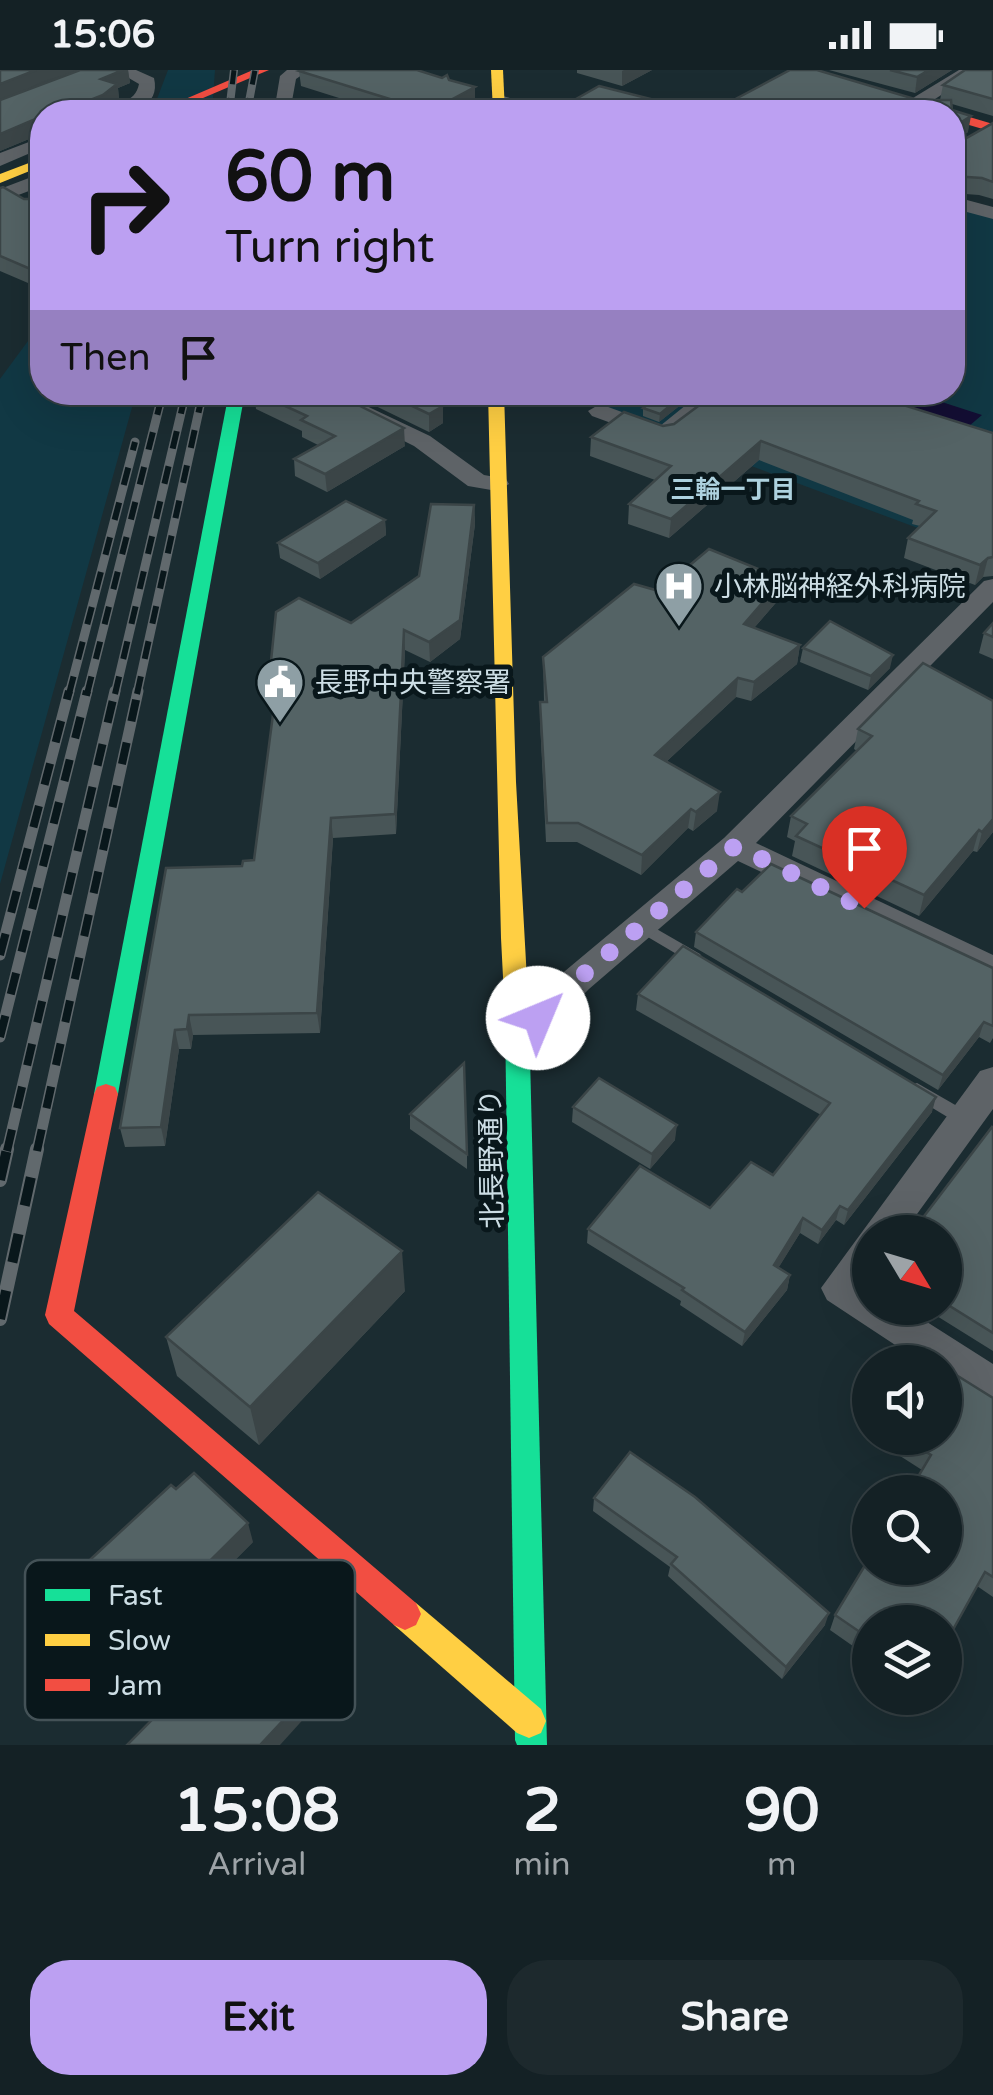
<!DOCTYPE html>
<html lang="en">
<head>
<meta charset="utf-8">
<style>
	body { margin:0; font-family:"Varela Round","Noto Sans JP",sans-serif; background:#1d292d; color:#f1f3f6; height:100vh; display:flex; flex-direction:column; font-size:38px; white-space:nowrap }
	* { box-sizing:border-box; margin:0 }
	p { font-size:32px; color:#9da3a7 }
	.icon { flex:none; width:55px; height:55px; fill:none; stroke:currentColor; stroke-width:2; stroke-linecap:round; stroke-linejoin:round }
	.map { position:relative; height:1675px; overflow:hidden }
	.sheet { display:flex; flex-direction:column; background:#142125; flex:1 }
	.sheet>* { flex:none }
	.guide { position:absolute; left:30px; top:30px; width:935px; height:305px; border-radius:40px; box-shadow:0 10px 40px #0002,0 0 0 2px #333e42; background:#bca0f2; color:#111; overflow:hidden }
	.needle { width:65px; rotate:128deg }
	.controls { position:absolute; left:852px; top:1145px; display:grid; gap:20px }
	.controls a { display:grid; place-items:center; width:110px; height:110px; border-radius:50%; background:#142125; box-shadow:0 10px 40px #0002,0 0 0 2px #333e42; font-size:50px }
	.pin { position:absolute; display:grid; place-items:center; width:85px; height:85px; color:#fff; margin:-102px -42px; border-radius:50% 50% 50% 0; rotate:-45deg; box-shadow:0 0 10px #0007 }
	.pin .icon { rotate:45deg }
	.me { position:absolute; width:110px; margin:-55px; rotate:45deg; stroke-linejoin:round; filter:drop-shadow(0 0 8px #0008) }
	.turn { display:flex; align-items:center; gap:35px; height:210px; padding:0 30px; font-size:45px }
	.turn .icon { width:130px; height:130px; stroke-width:2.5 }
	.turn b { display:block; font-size:70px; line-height:85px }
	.then { display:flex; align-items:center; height:95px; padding:0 30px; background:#0003; gap:20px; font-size:38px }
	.eta { display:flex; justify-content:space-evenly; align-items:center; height:170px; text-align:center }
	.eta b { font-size:60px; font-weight:800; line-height:70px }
	.button { display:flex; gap:20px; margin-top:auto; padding:20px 30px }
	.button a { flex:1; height:115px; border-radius:40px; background:#bca0f2; color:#111; font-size:40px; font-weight:800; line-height:115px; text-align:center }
	.button a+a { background:#1d292d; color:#f1f3f6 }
	.status { display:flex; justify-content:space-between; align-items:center; height:70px; padding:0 50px; background:#142125; direction:ltr }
	.status svg { height:28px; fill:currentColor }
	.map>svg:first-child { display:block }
	.built { fill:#113844 }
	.water { fill:#130e33 }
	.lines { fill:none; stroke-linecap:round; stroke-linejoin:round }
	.lane { fill:#5e6367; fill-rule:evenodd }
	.street { fill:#5e6367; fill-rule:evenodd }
	.fast { fill:#16e098; fill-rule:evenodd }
	.slow { fill:#ffcf43; fill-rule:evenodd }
	.jam { fill:#f24e42; fill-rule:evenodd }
	.rail-far3-casing { stroke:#61696d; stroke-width:8 }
	.rail-far2-casing { stroke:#61696d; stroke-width:9 }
	.rail-far1-casing { stroke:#61696d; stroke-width:11 }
	.rail-casing { stroke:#61696d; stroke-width:14 }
	.rail-far3 { stroke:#09171b; stroke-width:5; stroke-dasharray:14; stroke-linecap:butt }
	.rail-far2 { stroke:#09171b; stroke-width:6; stroke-dasharray:18; stroke-linecap:butt }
	.rail-far1 { stroke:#09171b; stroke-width:8; stroke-dasharray:22; stroke-linecap:butt }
	.rail { stroke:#09171b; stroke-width:10; stroke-dasharray:29; stroke-linecap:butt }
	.wall { fill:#485557 }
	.shaded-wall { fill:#3b4547 }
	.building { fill:#546365; stroke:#3b4547; stroke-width:2.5 }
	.route { stroke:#bca0f2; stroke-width:18; stroke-dasharray:0 32.4 }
	.labels { text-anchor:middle; stroke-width:10; stroke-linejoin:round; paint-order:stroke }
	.far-neighbourhood-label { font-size:25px; font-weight:bold; fill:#aed2df; stroke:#09171b }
	.poi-label { font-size:28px; fill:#ccdde4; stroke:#09171b; text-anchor:start }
	.street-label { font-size:28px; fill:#ccdde4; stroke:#09171b }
	.key { fill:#09171b; stroke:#445257; stroke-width:2.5 }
	.key-label { font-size:28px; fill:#ccdde4 }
</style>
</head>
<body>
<div class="status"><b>15:06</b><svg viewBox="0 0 49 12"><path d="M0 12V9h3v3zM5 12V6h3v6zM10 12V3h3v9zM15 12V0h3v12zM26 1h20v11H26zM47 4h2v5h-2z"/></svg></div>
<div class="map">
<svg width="993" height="1675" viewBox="0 0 993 1675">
	<rect width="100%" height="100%" fill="#1b2c31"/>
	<g class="built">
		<polygon points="168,0 215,0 212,42 152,42"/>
		<polygon points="953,133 993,145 993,486 673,367 729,323 952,322"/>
		<polygon points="42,252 42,322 136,323 0,814 0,309"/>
		<polygon points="606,323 709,323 663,359 603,337"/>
	</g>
	<polygon class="water" points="836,322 914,323 982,345 955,368"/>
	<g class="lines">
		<g class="lane">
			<polygon points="641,850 700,884 703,888 700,892 690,892 636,860 633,856 636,852"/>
			<polygon points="917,1013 971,1044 973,1049 971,1054 965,1056 959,1054 911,1025 909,1020 911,1015"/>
		</g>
		<g class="street">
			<path d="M115,0H136L154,8C161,38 130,42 108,42C117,30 135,34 139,14Z"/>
			<polygon points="287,0 309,0 296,9 290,42 274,42 280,6"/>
			<polygon points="959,0 979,0 920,39 908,39 908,31"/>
			<polygon points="499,25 548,38 551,42 524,42 493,34 493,26"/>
			<polygon points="42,67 42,78 0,96 0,83"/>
			<polygon points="42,103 42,116 0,132 0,119"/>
			<polygon points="952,126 993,137 993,149 952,138"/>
			<polygon points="306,322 337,322 430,366 484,405 506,409 509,414 497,421 468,416 414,376"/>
			<polygon points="702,322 728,322 671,370 663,372 592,346 588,341 600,334 660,356"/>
			<polygon points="993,509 993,532 756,773 993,885 993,912 738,791 589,919 531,977 519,980 507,977 502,967 507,957 565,901 724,768 984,511"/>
			<polygon points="993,997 993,1039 904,1162 870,1162 870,1238 905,1238 993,1294 993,1336 945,1308 945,1292 921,1292 827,1230 821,1218 980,1001"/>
		</g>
		<g class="fast">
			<polygon points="229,322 245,322 118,1024 115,1031 106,1034 97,1031 94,1024"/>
			<polygon points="517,937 525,940 529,946 547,1675 517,1675 515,1670 505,946 509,940"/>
		</g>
		<g class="slow">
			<polygon points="491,0 503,0 505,42 493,42"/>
			<polygon points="42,88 42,96 0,113 0,104"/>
			<polygon points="488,322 504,322 516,712 529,946 525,952 509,952 505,946 501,868"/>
			<polygon points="405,1528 416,1533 541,1639 546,1651 541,1663 529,1668 517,1663 394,1555 389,1544 394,1533"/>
		</g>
		<g class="jam">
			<polygon points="253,0 269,0 170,42 155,42"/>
			<polygon points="951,42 952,42 956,43 993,54 993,62 952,50"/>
			<polygon points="106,1014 115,1017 118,1024 74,1241 416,1533 421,1544 416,1555 405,1560 394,1555 49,1254 45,1245 94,1024 97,1017"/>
		</g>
		<g class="rail-far3-casing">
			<g id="rail-far3">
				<polyline points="229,42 234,0"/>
				<polyline points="247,42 255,0"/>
			</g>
		</g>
		<g class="rail-far2-casing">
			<g id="rail-far2">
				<polyline points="69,624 135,372"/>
				<polyline points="87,624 163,322"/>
				<polyline points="115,624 186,322"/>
				<polyline points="137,624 203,322"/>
			</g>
		</g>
		<g class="rail-far1-casing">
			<g id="rail-far1">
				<polyline points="0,885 69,621"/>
				<polyline points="0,967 87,621"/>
				<polyline points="7,1081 115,621"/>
				<polyline points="37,1081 138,621"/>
			</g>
		</g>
		<g class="rail-casing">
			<g id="rail">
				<polyline points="0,1110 7,1079"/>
				<polyline points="0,1249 37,1079"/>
			</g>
		</g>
		<use href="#rail-far3" class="rail-far3"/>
		<use href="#rail-far2" class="rail-far2"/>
		<use href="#rail-far1" class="rail-far1"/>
		<use href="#rail" class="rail"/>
	</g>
	<g class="wall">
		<polygon points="0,0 77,0 2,30 80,0 128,0 130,13 118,18 119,30 99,42 42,42 42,65 41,64 0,81"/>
		<polygon points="577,0 652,0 622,16 577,3"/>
		<polygon points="829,0 952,0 915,23"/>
		<polygon points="993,0 993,46 952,34 952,40 968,62 954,71 954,75 993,53 993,129 979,125 952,123 952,42 918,30 940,30 943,15"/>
		<polygon points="299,1 449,10 475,17 475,32 456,42 365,42 374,39 301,16"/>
		<polygon points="0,118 24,129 42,129 42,219 0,201"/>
		<polygon points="254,322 405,376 327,422 295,406 294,389 318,375 302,367 302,361 256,339"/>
		<polygon points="347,322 420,322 423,328 443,336 443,353 429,362"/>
		<polygon points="678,329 678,337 659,352 643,346 643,338"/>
		<polygon points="663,356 993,363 993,506 983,507 975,515 904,488 908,468 920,456 912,454 913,450 759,390 669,468 628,454 629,434 655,410 590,386 591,367"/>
		<polygon points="474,435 475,454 460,569 430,592 405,580 396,764 333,768 320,963 193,965 191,979 179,979 165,1076 125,1077 120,1058 242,796 254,790 277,610 273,610 271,591 351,553 419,506"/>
		<polygon points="385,450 386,465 320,509 280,488 278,473"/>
		<polygon points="783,509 780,528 754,558 800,575 797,594 751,631 736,627 666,692 717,741 693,761 688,758 641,805 577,772 546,772 540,651 540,632 544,632 543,587 659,521"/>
		<polygon points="993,553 993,589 979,583 984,563"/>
		<polygon points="803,578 890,598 868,620 800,592"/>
		<polygon points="993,631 993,762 977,782 973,781 919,846 792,786 795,771 787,767 791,746 857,681 854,679 858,659"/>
		<polygon points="696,862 993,898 993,968 990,973 979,967 938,1020 694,877"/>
		<polygon points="638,924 932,1042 844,1155 836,1150 818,1174 800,1163 778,1198 790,1205 787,1220 742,1276 680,1235 681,1231 587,1173 588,1159 710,1138 773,1105 821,1045 636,940"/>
		<polygon points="573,1037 675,1070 650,1099 572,1052"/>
		<polygon points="410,1044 467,1084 467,1099 410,1059"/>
		<polygon points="993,1058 993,1281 924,1238 945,1238 945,1162"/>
		<polygon points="405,1221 259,1375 177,1306 166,1267"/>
		<polygon points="993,1328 993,1527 977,1516 870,1552 870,1588 830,1560 835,1545 922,1400 872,1368 945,1368"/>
		<polygon points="594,1428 825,1555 782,1609 668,1506 670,1497 593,1441"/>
		<polygon points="253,1472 99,1626 45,1568 36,1550 59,1529 56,1523"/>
	</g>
	<g class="shaded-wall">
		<polygon points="36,0 77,0 0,30 0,14"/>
		<polygon points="123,0 128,0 130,13 118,18 119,30 105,40 99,42 62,42 101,9"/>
		<polygon points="624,0 652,0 622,16 622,1"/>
		<polygon points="929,0 952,0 915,23 917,7"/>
		<polygon points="475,17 475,32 456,42 428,42"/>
		<polygon points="971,46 968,62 952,72 952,58"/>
		<polygon points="38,48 41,64 0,81 0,64"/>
		<polygon points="678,329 678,337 659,352 660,344"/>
		<polygon points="443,336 443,353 429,362 429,344"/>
		<polygon points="404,358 405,376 327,422 325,404"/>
		<polygon points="761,371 759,390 669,468 671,449"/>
		<polygon points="474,435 475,454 460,569 430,592 429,572"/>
		<polygon points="385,450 386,465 320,509 318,493"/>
		<polygon points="988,488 983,507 975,515 980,495"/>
		<polygon points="783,509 780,528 741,573 744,554"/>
		<polygon points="404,560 405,580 396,764 395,744"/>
		<polygon points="800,575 797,594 751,631 754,612"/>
		<polygon points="893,585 890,598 868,620 871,606"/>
		<polygon points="738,608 736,627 653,704 655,685"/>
		<polygon points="720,722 717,741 693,761 696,742"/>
		<polygon points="691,739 688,758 641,805 642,785"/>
		<polygon points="331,748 333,768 320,963 317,943"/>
		<polygon points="993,749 993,762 977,782 982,762"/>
		<polygon points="979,760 973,781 919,846 924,825"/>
		<polygon points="189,945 193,965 191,979 187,959"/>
		<polygon points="984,952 979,967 938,1020 943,1005"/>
		<polygon points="175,960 179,979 165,1076 161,1057"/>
		<polygon points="936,1027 932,1042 844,1155 848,1140"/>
		<polygon points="677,1055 675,1070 650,1099 652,1084"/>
		<polygon points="840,1136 836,1150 818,1174 822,1160"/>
		<polygon points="803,1148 800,1163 771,1210 774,1195"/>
		<polygon points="402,1181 405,1221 259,1375 250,1337"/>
		<polygon points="790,1205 787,1220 742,1276 745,1262"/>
		<polygon points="248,1453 253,1472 99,1626 91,1609"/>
		<polygon points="829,1543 825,1555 782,1609 786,1597"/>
		<polygon points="315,1616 318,1633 280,1675 260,1675"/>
	</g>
	<g class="building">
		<polygon points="0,0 36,0 0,14"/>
		<polygon points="80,0 123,0 101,9 117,14 103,25 62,41 67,42 42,42 42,50 38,48 0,64 0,30"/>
		<polygon points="302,0 417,0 442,8 447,5 449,10 475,17 428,42 365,42 393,30 299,1"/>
		<polygon points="790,0 817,0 918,30 951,30 952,40 971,46 952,58 952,42 711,42"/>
		<polygon points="890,0 929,0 917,7"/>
		<polygon points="965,0 993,0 993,29 943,15"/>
		<polygon points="599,16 702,42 553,42"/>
		<polygon points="993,53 993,112 982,108 953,106 952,113 952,65 954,75"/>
		<polygon points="3,117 24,129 42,129 42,204 0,186 0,118"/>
		<polygon points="255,322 332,322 404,358 325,404 294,389 335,366 301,350 307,346"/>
		<polygon points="383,322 420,322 423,328 443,336 429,344"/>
		<polygon points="717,322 862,322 993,363 993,487 988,488 980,495 908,468 936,441 916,434 919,431 761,371 671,449 629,434 671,396 591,367 624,342 663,356 674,354"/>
		<polygon points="662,324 678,329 660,344 643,338"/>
		<polygon points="346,431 385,450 318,493 278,473"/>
		<polygon points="431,434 474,435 460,550 429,572 404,560 395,744 331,748 317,943 189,945 187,959 175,960 161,1057 120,1058 166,798 242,796 243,791 254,790 280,591 271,591 276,542 299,528 351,553 419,506"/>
		<polygon points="709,479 783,509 744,554 800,575 754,612 738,608 655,685 720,722 696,742 691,739 642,785 578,753 547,753 540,632 547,632 543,587 634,514 659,521"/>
		<polygon points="830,551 893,585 871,606 803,578"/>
		<polygon points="993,553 993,567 984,563"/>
		<polygon points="923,593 993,631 993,749 982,762 979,760 924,825 796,766 807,754 791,746 872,666 858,659"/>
		<polygon points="771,794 993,898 993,956 984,952 943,1005 696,862 737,819 742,822"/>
		<polygon points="683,876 936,1027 848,1140 840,1136 822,1160 803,1148 774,1195 790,1205 745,1262 682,1220 684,1218 588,1159 640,1096 710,1138 751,1092 773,1105 830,1033 638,924"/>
		<polygon points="464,993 467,1084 410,1044"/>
		<polygon points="599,1008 677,1055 652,1084 573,1037"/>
		<polygon points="992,1057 993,1058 993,1263 945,1233 945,1162 912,1162"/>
		<polygon points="318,1122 402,1181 250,1337 166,1267"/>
		<polygon points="918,1282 936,1292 911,1292"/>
		<polygon points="945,1298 993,1328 993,1507 985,1502 945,1574 945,1552 870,1552 870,1569 835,1545 870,1487 870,1498 945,1498 945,1422 909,1422 931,1385 903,1368 945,1368"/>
		<polygon points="630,1382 695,1427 829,1543 786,1597 671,1494 677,1487 594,1428"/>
		<polygon points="194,1403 248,1453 91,1609 36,1550 60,1528 56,1523 92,1488 171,1415 176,1419"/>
		<polygon points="255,1557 315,1616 260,1675 127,1675 214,1587 219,1593"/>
	</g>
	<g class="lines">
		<polyline class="route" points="538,948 577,910 735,776 864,838"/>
	</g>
	<defs>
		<g id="hospital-pin" transform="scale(2.5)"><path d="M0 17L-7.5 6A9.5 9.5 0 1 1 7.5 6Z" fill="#8e9fa5" stroke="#09171b"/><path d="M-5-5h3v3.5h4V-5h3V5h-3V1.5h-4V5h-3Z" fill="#fff"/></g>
		<g id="civic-pin" transform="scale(2.5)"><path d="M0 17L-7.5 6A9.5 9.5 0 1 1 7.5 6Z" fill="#8e9fa5" stroke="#09171b"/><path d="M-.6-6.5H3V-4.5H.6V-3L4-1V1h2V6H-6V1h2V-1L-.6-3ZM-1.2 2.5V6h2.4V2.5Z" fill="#fff"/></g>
	</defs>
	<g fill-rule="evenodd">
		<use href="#hospital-pin" x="679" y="516"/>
		<use href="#civic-pin" x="280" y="612"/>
	</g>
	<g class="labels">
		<g class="far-neighbourhood-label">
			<text x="733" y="428">三輪一丁目</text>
		</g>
		<g class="poi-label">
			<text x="714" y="526">小林脳神経外科病院</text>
			<text x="315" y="622">長野中央警察署</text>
		</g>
		<g class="street-label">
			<text transform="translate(491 1089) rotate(-91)" y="10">北長野通り</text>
		</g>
	</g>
	<rect x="25" y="1490" width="330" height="160" rx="15" class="key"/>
	<rect x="45" y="1519" width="45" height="12" fill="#16e098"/>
	<rect x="45" y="1564" width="45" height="12" fill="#ffcf43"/>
	<rect x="45" y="1609" width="45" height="12" fill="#f24e42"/>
	<g class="key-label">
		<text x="108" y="1535">Fast</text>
		<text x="108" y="1580">Slow</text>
		<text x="108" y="1625">Jam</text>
	</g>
</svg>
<div class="controls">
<a><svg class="needle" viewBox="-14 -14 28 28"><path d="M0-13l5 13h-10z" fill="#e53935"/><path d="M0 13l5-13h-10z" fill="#9da3a7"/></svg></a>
<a><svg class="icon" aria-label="sound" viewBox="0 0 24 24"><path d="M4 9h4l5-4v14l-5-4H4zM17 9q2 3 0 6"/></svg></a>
<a><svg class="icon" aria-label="search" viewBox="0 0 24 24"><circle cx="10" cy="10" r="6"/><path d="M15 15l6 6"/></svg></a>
<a><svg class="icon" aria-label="layers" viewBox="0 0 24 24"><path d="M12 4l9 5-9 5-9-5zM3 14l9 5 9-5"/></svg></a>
</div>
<div class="pin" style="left:864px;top:838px;background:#d93025"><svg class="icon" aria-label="arrive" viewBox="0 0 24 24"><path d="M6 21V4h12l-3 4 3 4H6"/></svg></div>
<svg class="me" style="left:538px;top:948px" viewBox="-20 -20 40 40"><circle r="19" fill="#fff"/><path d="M0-13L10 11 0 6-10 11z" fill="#bca0f2"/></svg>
<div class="guide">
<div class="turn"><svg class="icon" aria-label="right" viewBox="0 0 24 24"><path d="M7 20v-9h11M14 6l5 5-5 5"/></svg><div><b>60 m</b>Turn right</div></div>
<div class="then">Then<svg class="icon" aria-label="arrive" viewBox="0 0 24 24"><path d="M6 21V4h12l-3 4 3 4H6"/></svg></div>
</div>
</div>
<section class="sheet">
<div class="eta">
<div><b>15:08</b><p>Arrival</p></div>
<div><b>2</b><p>min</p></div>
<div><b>90</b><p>m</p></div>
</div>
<div class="button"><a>Exit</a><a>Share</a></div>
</section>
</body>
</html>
